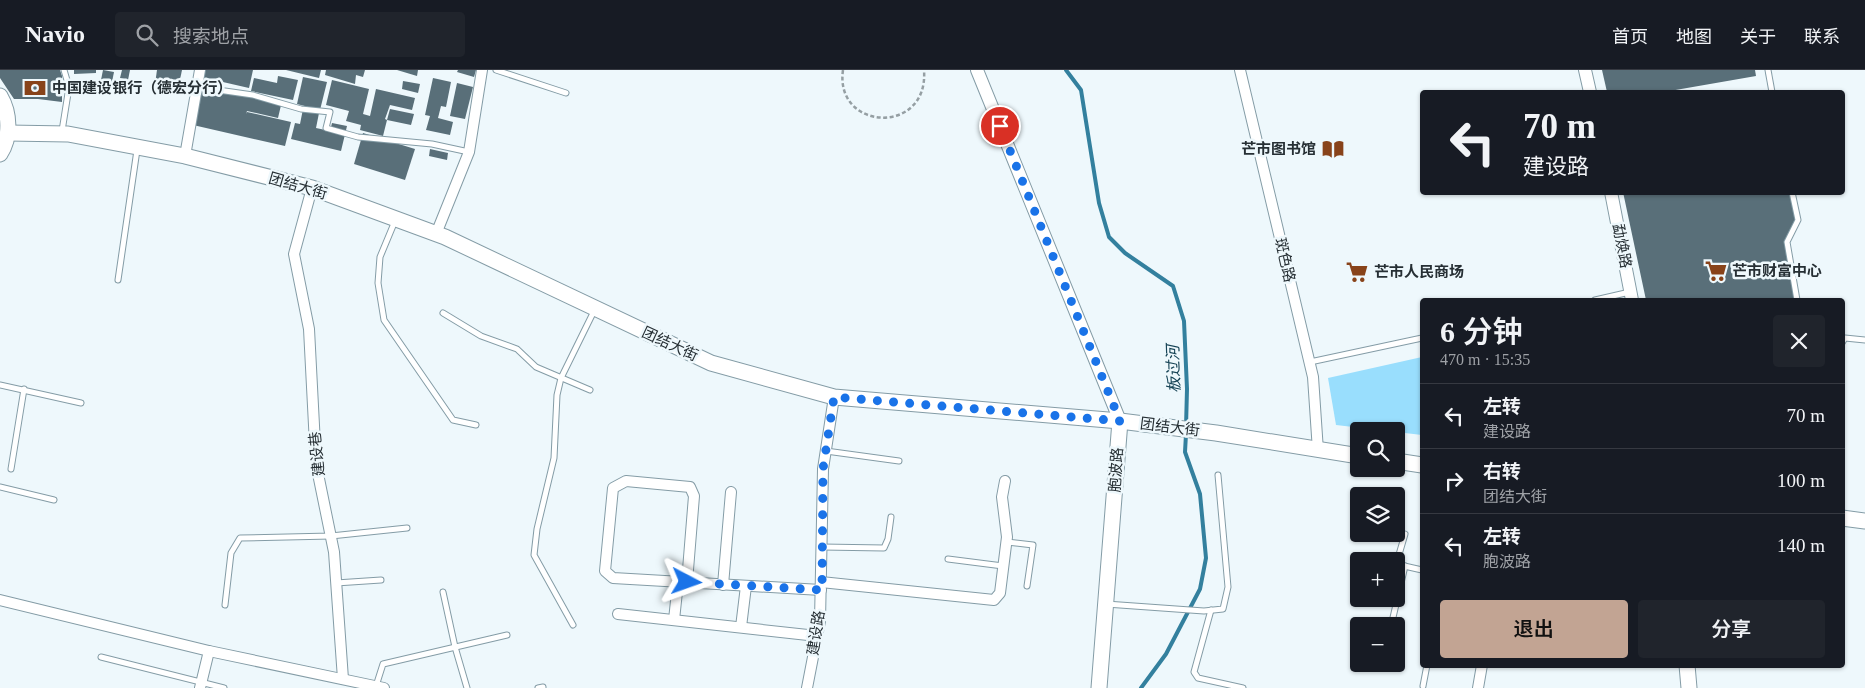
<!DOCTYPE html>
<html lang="zh">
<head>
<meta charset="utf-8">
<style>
	body { margin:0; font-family:"Times New Roman","Noto Sans SC",serif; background:#20242c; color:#f1f3f6; height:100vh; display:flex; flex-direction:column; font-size:19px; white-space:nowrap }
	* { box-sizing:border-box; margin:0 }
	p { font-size:16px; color:#9ea1a6 }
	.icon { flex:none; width:28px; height:28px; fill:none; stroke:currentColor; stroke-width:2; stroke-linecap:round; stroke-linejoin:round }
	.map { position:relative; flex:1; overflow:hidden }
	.side { position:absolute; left:1420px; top:228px; width:425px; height:370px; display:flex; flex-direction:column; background:#171b24; border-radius:5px; box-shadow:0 1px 4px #0004 }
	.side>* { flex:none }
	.guide { position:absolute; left:1420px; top:20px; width:425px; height:105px; border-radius:5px; box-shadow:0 1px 4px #0004; background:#171b24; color:#f1f3f6; overflow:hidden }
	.controls { position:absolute; left:1350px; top:352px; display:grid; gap:10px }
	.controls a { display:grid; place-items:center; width:55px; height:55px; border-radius:5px; background:#171b24; box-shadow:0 1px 4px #0004; font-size:25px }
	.pin { position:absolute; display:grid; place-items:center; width:42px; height:42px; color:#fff; margin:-21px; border:2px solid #fff; border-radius:50%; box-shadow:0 1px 5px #0007 }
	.me { position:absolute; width:55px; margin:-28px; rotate:94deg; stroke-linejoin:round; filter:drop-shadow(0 0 4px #0008) }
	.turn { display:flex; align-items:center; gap:18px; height:105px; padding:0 20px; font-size:22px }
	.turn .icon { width:65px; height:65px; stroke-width:2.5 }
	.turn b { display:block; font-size:35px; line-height:42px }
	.round { display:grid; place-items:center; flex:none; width:52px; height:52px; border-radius:5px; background:#20242c }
	.overview { display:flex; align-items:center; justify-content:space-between; height:85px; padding:0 20px }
	h1 { font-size:30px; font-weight:600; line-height:38px }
	.primary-button { display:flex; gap:10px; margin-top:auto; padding:10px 20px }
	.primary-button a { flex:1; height:58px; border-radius:5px; background:#c2a493; color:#111; font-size:20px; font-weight:600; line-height:58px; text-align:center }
	.primary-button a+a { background:#20242c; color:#f1f3f6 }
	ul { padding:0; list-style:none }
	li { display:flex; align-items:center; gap:15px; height:65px; padding:0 20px; border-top:1px solid #363941 }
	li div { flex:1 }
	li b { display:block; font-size:19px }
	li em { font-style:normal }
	header { display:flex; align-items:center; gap:30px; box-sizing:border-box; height:70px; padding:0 25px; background:#171b24; border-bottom:1px solid #363941 }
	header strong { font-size:24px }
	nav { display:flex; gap:28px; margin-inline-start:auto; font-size:18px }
	.search { width:350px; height:45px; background:#20242c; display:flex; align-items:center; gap:12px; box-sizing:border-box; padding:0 18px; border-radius:5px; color:#9ea1a6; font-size:19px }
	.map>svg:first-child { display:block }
	.green { fill:#99defd }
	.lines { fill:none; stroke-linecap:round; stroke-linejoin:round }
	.stream { stroke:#33809e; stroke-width:4 }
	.building { fill:#596f79 }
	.service-casing { stroke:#849ca6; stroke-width:7 }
	.minor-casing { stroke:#849ca6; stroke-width:12 }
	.tertiary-casing { stroke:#849ca6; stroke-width:14 }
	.secondary-casing { stroke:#849ca6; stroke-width:17 }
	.path { stroke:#959fa3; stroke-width:2.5; stroke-dasharray:4 2.5; stroke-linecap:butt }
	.service { stroke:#fff; stroke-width:5 }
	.minor { stroke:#fff; stroke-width:10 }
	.tertiary { stroke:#fff; stroke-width:12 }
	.secondary { stroke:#fff; stroke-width:15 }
	.route { stroke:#1a73e8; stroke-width:9; stroke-dasharray:0 16.2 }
	.labels { text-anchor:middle; stroke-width:5; stroke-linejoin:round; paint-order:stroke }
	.poi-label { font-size:15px; font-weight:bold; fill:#262f34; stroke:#eef8fc; text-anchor:start }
	.street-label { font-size:15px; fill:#262f34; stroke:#eef8fc }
	.water-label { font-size:16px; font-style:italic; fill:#174456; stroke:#eef8fc }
</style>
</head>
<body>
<header>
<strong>Navio</strong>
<div class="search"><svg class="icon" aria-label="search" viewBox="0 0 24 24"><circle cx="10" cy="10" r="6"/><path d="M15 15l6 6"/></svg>搜索地点</div>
<nav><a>首页</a><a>地图</a><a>关于</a><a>联系</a></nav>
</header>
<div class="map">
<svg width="1865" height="618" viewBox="0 0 1865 618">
	<rect width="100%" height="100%" fill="#eef8fc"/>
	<polygon class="green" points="1422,287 1422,365 1336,355 1328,308"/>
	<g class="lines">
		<g class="stream">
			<polyline points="1066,0 1081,20 1099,133 1109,167 1125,183 1173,216 1184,251 1187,319 1186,357"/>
			<polyline points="1141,618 1166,584 1200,519 1206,488 1200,424 1185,382 1186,364"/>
		</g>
	</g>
	<g class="building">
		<polygon points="0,0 60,0 62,6 62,32 38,29 14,29 0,8"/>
		<polygon points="74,0 96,0 96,3 74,4"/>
		<polygon points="103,0 114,2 112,12 101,10"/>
		<polygon points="122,0 130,0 128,10 120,8"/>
		<polygon points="157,0 182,0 178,19 155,14"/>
		<polygon points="202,0 253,0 249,18 201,7"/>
		<polygon points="286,0 321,0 319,8"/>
		<polygon points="326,0 365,0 363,7 356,5 355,14 325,5"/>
		<polygon points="397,0 418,0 417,6"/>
		<polygon points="458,0 476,0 474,7 457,2"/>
		<polygon points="1602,0 1755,0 1756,6 1664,22 1607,22"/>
		<polygon points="278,6 298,10 293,30 251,21 254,8 277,13"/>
		<polygon points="303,7 327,12 320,40 297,34"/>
		<polygon points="433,8 451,12 446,37 441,36 438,48 453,52 450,65 426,60 430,46 425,45"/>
		<polygon points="332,10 369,19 363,44 370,46 376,19 415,28 412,40 390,35 385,49 387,50 383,66 360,60 361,55 346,51 349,41 326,35"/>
		<polygon points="403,11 420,14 418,23 402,19"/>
		<polygon points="202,13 282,31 278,48 247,41 246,44 247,42 291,52 285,76 193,55"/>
		<polygon points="457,13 473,17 465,49 450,46"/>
		<polygon points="303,39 319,43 316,58 330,61 332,53 347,56 341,81 291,69 295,53 300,54"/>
		<polygon points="390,39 414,44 411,55 387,50"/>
		<polygon points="363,63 415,79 405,110 354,94"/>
		<polygon points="430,79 448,83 447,90 429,86"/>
		<polygon points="1623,122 1792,122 1798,150 1787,172 1797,230 1646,230"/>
	</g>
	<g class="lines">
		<g class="service-casing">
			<g id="service">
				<polyline points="496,0 566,23"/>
				<polyline points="1768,0 1772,22"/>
				<polyline points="197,17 253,25 301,39 330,42 326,58 358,67 432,74 469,82"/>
				<polyline points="62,61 69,17 64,0"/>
				<polyline points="1792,122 1798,150 1787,172 1797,230"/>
				<polyline points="395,151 380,187 378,213 384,250 453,350 476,355"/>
				<polyline points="118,210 137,80"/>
				<polyline points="1595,230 1630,222"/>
				<polyline points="443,243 481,266 517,279 536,297 590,320"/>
				<polyline points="1842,273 1845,268 1865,270"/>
				<polyline points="1310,292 1422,268"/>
				<polyline points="0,315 81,333"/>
				<polyline points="826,381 899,391"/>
				<polyline points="11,399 24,319"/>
				<polyline points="0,417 54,430"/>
				<polyline points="1405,464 1398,488 1400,495 1422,500"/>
				<polyline points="1007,472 1033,475 1027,516"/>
				<polyline points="822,477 884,478 888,469 891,447"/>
				<polyline points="948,489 1003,496"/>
				<polyline points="336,513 381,510"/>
				<polyline points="443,522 455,577 467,618"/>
				<polyline points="1106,534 1204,541 1223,539 1228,517 1218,405"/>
				<polyline points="225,535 231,483 240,468 331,466 407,458"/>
				<polyline points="1211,540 1194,602 1198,608 1243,618"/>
				<polyline points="573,555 534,485 537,459 554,388 557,325 561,308 595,239"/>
				<polyline points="1391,556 1405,496"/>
				<polyline points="101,587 224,618"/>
				<polyline points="376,616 383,594 507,565"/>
				<polyline points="1423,616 1427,595"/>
				<polyline points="538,618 543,617"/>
			</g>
		</g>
		<g class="minor-casing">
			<g id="minor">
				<polyline points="1240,0 1313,307 1318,381"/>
				<polyline points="185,86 200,0"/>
				<polyline points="312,118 294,184 309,259 316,394 334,482 343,609"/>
				<polyline points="436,164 469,82 482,0"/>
				<polyline points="687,512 694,426 690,417 626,411 613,418 605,501 613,508 821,520"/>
				<polyline points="821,512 994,530 1000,523 1007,467 1002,427 1005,411"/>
				<polyline points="723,515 731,422"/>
				<polyline points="0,530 209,581 384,618"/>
				<polyline points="618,544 817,566"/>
				<polyline points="674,550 678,512"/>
				<polyline points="741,557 746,516"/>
				<polyline points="200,618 209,581"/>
				<polyline points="807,618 820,551 823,399 834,327"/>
				<polyline points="1478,618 1482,595"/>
			</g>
		</g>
		<g class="tertiary-casing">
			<g id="tertiary">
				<polyline points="977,0 1120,351"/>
				<polyline points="1585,0 1590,22"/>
				<polyline points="1611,122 1632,230"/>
			</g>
		</g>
		<g class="secondary-casing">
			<g id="secondary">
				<path d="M0,26C10,43 11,67 0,84"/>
				<polyline points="8,63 68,64 185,86 312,118 445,167 711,293 834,327 1120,351 1216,363 1359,386"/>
				<polyline points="1396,391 1422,395"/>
				<polyline points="1842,448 1865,451"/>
				<polyline points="1687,595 1689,618"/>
				<polyline points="1099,618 1120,351"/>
			</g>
		</g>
		<path class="path" d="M843,0C834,61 929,66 924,0"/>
		<use href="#service" class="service"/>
		<use href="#minor" class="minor"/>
		<use href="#tertiary" class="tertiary"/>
		<use href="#secondary" class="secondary"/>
	</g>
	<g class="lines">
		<polyline class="route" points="687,512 822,520 823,399 834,327 1120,351 1000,56"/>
	</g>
	<defs>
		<g id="bank-bare" transform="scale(1.725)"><path d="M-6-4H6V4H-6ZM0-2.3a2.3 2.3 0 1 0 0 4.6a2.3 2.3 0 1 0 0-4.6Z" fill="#88431a" stroke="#eef8fc" stroke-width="2.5" paint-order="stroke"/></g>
		<g id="library-bare" transform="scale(1.725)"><path d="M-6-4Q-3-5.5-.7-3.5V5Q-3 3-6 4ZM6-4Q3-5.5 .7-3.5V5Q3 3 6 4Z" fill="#88431a" stroke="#eef8fc" stroke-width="2.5" paint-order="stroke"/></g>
		<g id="supermarket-bare" transform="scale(1.725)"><path d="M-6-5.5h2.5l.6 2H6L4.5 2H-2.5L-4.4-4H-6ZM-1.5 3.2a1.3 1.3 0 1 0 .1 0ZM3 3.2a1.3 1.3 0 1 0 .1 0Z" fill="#88431a" stroke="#eef8fc" stroke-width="2.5" paint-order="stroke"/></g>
	</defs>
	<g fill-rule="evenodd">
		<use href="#bank-bare" x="35" y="18"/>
		<use href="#library-bare" x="1333" y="79"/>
		<use href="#supermarket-bare" x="1716" y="201"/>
		<use href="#supermarket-bare" x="1357" y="202"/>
	</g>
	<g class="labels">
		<g class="poi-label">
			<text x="52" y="23">中国建设银行（德宏分行）</text>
			<text x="1316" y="84" text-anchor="end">芒市图书馆</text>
			<text x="1732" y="206">芒市财富中心</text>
			<text x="1374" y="207">芒市人民商场</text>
		</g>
		<g class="street-label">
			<text transform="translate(298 116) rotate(16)" y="5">团结大街</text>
			<text transform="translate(1622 176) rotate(79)" y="5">勐焕路</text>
			<text transform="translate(1285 190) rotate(77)" y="5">斑色路</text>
			<text transform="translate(670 274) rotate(25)" y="5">团结大街</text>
			<text transform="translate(1170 357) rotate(7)" y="5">团结大街</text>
			<text transform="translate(317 384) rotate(-96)" y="5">建设巷</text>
			<text transform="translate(1116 400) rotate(-86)" y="5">胞波路</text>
			<text transform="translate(816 563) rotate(-81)" y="5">建设路</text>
		</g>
		<g class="water-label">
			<text transform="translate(1173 299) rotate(-92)" y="6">板过河</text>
		</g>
	</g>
</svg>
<div class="controls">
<a><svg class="icon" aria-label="search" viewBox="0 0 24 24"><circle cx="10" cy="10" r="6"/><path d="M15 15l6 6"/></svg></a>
<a><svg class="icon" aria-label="layers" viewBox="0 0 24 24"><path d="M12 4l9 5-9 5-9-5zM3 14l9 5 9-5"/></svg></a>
<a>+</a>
<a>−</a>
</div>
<div class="pin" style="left:1000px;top:56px;background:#d93025"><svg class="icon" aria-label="arrive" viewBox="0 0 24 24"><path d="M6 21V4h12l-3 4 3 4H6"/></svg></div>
<svg class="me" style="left:687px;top:512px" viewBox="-20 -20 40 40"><path d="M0-17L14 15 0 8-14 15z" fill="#1a73e8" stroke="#fff" stroke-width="4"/></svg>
<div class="guide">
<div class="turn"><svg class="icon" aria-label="left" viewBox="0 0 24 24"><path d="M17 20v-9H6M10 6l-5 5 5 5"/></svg><div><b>70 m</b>建设路</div></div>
</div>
<section class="side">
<div class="overview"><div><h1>6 分钟</h1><p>470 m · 15:35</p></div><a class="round"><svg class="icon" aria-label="close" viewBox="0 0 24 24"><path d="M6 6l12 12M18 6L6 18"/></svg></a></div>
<ul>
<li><svg class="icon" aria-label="left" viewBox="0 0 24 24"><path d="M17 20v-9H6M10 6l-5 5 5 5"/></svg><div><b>左转</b><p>建设路</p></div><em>70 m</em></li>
<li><svg class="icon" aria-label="right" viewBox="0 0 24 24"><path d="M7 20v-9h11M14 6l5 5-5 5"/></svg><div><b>右转</b><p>团结大街</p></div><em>100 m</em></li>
<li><svg class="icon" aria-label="left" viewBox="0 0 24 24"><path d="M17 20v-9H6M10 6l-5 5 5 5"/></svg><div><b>左转</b><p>胞波路</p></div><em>140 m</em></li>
</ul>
<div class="primary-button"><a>退出</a><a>分享</a></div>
</section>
</div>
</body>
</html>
